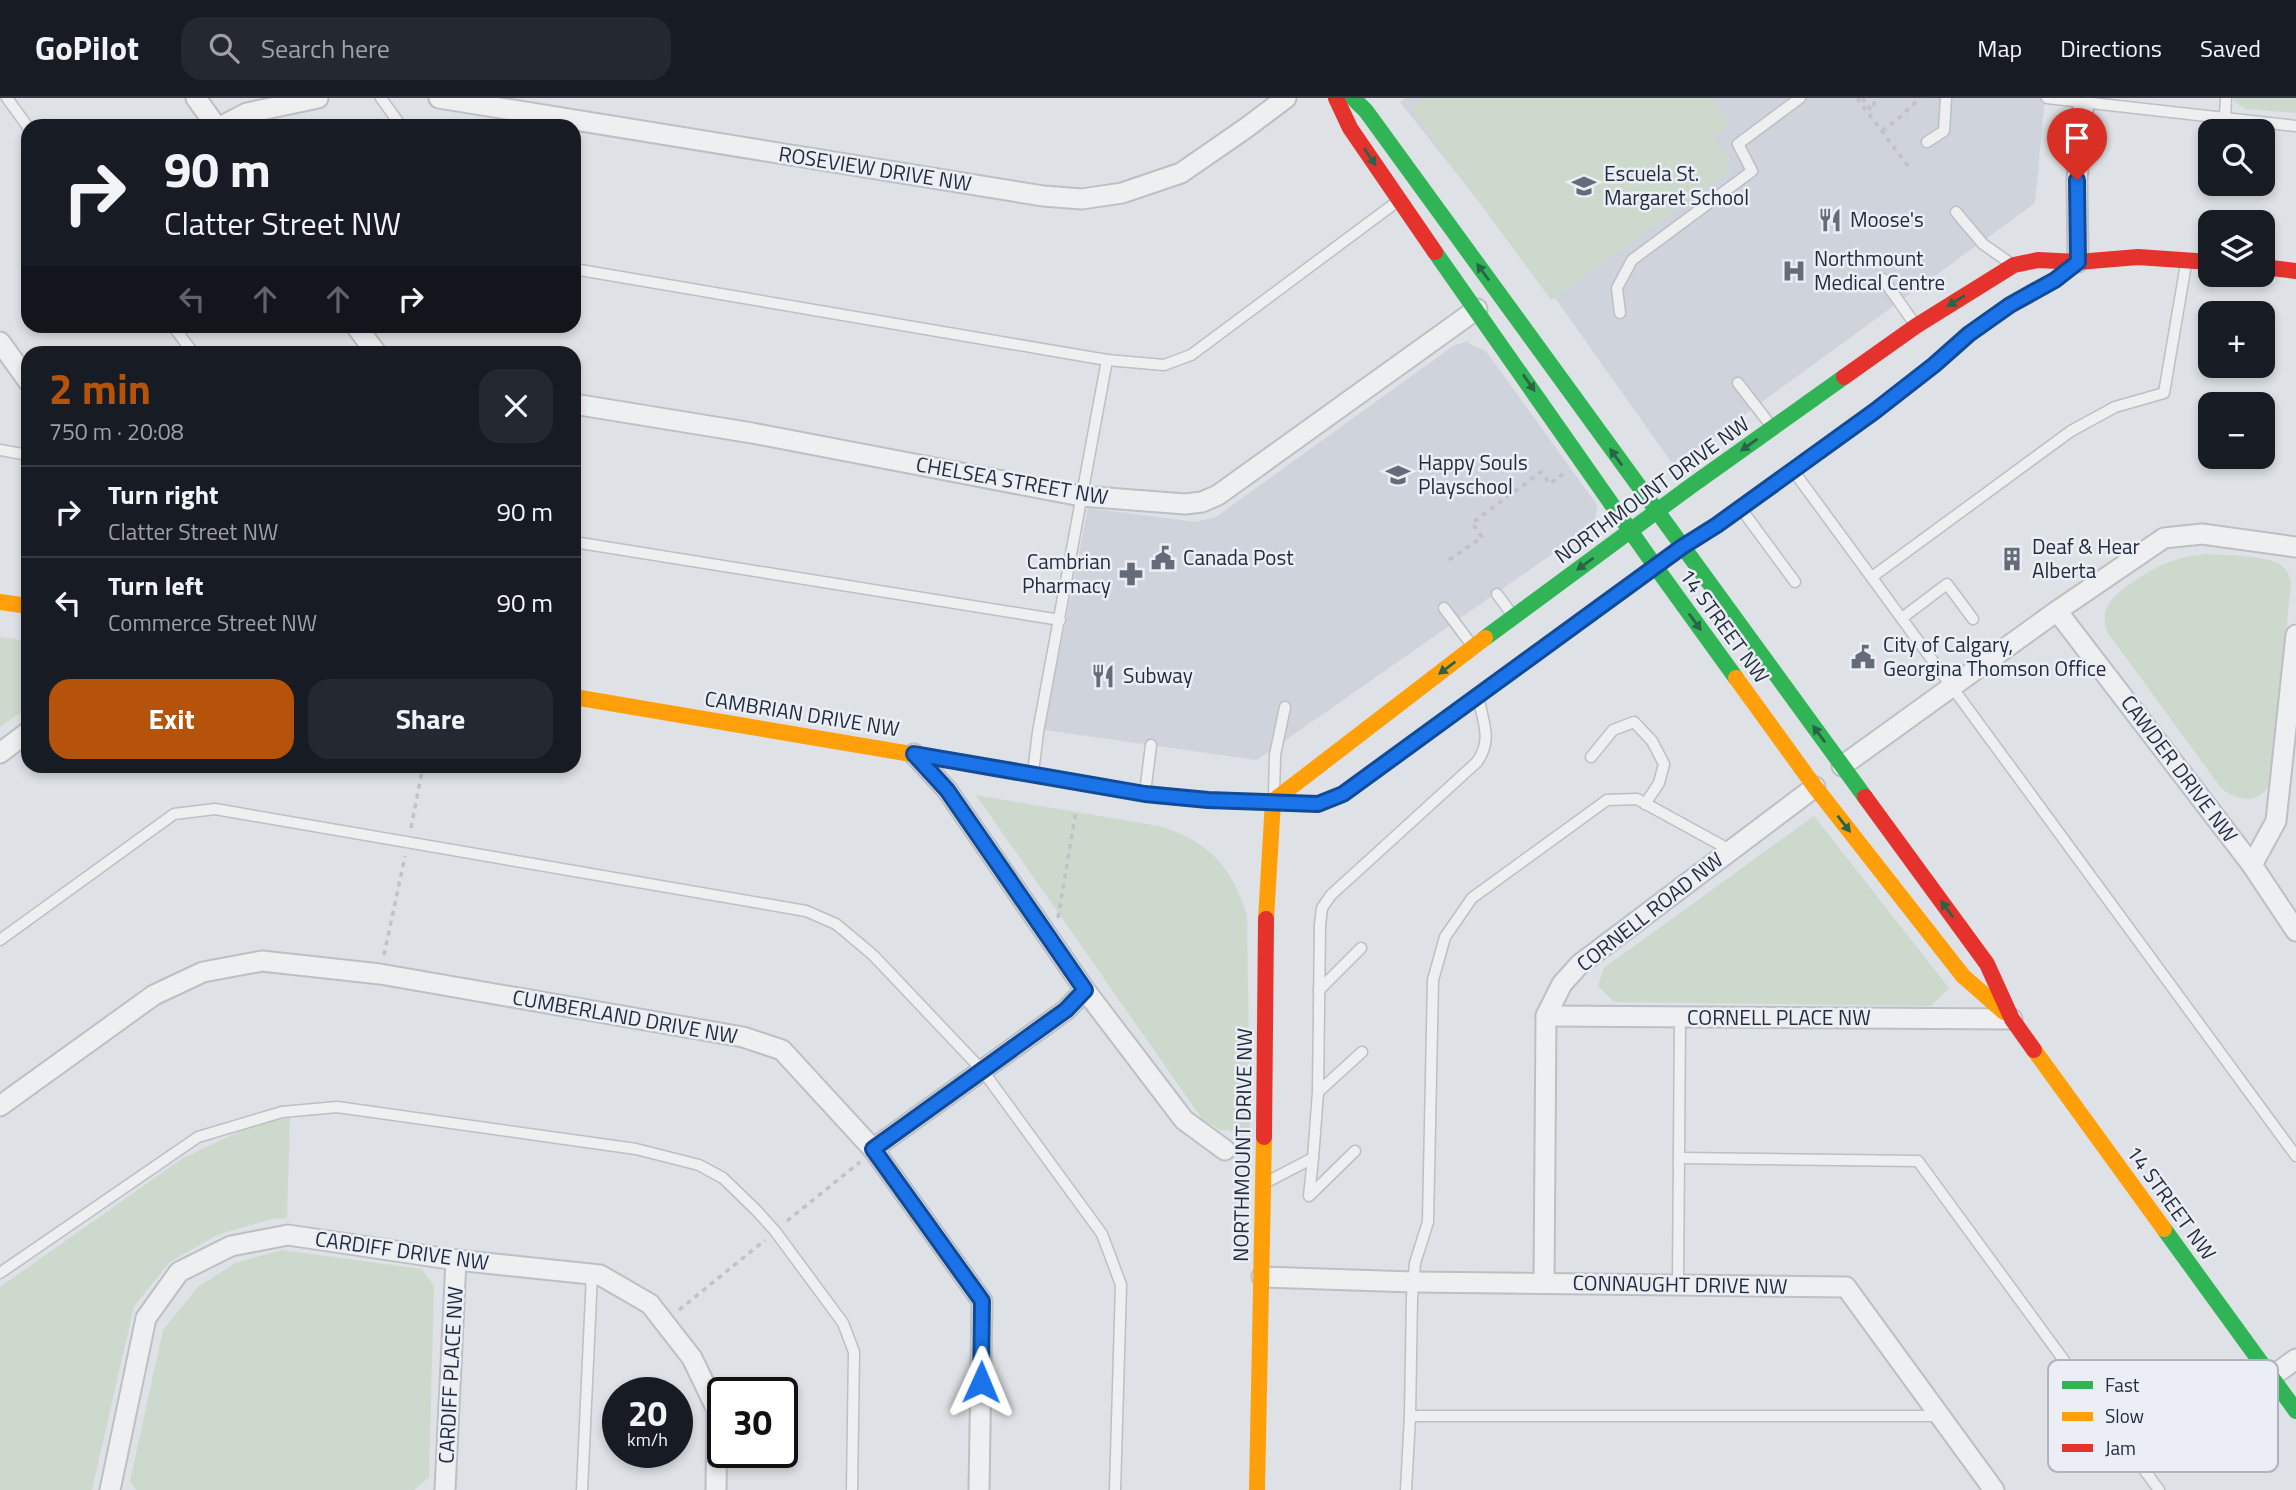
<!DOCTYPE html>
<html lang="en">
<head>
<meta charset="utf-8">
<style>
	body { margin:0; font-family:"Titillium Web",sans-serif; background:#242831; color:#f1f3f6; height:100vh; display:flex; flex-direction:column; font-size:26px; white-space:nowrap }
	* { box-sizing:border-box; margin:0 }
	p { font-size:23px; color:#9ea1a6 }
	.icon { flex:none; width:38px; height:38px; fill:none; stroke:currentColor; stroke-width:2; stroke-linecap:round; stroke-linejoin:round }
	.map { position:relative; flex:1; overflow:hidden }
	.details { position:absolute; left:21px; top:248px; width:560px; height:427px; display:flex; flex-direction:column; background:#171b24; border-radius:21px; box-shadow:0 4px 10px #0003 }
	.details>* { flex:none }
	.hud { position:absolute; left:21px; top:21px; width:560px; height:214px; border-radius:21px; box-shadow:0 4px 10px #0003; background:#171b24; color:#f1f3f6; overflow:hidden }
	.controls { position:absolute; left:2198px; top:21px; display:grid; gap:14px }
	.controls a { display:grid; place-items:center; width:77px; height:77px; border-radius:14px; background:#171b24; box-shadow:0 4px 10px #0003; font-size:35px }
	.speed { position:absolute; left:602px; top:1279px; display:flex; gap:14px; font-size:35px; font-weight:700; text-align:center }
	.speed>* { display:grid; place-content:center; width:91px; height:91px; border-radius:50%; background:#171b24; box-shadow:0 4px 10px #0003; line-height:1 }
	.speed small { font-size:18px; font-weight:400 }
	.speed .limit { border:4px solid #111; border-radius:10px; background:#fff; color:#111 }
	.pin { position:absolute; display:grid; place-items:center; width:60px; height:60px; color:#fff; margin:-72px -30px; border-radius:50% 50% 50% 0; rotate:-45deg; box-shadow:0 0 7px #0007 }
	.pin .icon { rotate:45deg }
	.me { position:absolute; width:77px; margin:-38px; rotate:1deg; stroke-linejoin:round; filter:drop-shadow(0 0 5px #0008) }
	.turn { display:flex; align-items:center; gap:24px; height:147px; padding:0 28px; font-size:32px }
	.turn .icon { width:91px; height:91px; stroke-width:2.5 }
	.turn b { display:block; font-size:49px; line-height:60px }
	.lanes { display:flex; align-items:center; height:66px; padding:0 28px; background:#0003; justify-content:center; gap:35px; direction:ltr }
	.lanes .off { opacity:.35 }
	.round { display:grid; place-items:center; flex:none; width:74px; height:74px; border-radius:21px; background:#242831 }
	.overview { display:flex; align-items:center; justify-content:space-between; height:119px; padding:0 28px }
	h1 { font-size:42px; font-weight:700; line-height:52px; color:#b45309 }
	.primary-button { display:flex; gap:14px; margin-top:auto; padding:14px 28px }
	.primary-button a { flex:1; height:80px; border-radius:21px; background:#b45309; color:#fff; font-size:28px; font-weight:700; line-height:80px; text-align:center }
	.primary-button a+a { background:#242831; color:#f1f3f6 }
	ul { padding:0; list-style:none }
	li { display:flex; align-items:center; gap:21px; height:91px; padding:0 28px; border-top:2px solid #363941 }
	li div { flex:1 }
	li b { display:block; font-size:26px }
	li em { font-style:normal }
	header { display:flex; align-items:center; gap:42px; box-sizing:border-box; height:98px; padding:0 35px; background:#171b24; border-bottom:2px solid #363941 }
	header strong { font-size:33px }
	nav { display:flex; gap:38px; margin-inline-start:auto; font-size:24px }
	.search { width:490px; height:63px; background:#242831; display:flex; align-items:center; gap:18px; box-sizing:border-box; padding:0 24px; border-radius:21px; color:#9ea1a6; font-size:26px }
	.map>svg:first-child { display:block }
	.built { fill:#cfd4dc }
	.green { fill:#ced9ce }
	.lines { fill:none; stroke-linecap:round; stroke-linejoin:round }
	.lane-casing { stroke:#bcbfc3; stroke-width:13 }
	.street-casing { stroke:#bcbfc3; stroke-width:23 }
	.path { stroke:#c0c2c8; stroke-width:3.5; stroke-dasharray:5 5; stroke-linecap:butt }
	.lane { stroke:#eeeff1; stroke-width:10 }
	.street { stroke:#eeeff1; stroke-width:19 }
	.fast { stroke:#30b455; stroke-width:16 }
	.slow { stroke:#ff9f0a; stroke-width:16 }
	.jam { stroke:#e5322d; stroke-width:16 }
	.oneway { fill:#296348 }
	.route-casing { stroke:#114b97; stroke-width:18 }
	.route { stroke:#1a73e8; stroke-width:12 }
	.labels { text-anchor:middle; stroke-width:5; stroke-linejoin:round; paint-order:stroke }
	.street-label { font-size:21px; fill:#242d3f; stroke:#ebeff5 }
	.poi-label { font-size:21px; fill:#242d3f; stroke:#ebeff5; text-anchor:start }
	.key { fill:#ebeff5; stroke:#afb5be; stroke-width:2 }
	.key-label { font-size:19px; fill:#242d3f }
</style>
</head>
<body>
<header>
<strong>GoPilot</strong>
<div class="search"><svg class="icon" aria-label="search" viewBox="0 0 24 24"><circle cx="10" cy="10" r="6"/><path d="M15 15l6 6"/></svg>Search here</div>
<nav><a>Map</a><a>Directions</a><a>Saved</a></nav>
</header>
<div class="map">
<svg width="2296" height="1392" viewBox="0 0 2296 1392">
	<rect width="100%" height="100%" fill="#dee1e5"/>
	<g class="built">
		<polygon points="1406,0 2045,0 2035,105 1674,368 1553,197 1400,4"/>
		<polygon points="1468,243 1469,246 1486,253 1597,407 1595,425 1588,431 1257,662 1044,632 1088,410 1196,424 1216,419 1453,248"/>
	</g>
	<g class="green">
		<polygon points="1424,0 1712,0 1730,26 1713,39 1729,61 1726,76 1551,202 1410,10"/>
		<polygon points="2234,0 2296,0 2296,15 2246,11 2234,4"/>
		<path d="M2205,456C2224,458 2270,456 2283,469C2288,473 2289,479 2291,484L2273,676C2267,705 2241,707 2221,690L2108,535C2098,511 2112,499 2130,486C2154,469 2175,459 2205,456Z"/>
		<polygon points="0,539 28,543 28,609 0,629"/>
		<path d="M976,697L1164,729C1212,747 1231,769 1247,817L1250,1034L1220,1032L1202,1021Z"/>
		<polygon points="1814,718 1949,890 1931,908 1614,904 1598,888 1604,870"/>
		<polygon points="290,1017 287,1120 271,1121 217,1137 170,1164 134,1208 92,1392 0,1392 0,1189 183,1060 256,1026"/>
		<polygon points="282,1152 422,1171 434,1188 429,1379 414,1392 136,1392 130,1383 163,1232 198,1189 235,1165"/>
	</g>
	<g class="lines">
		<g class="lane-casing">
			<g id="lane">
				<polyline points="7,0 28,29"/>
				<polyline points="381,0 401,28"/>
				<polyline points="2047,0 2296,28"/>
				<polyline points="2225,20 2226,0"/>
				<polyline points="1927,44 1944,33 1946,0"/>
				<polyline points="1956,114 1983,146 2010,165"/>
				<polyline points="574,171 1107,262 1164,267 1191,257 1398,103"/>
				<polyline points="1883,181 1914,225"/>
				<polyline points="1620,215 1617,190 1632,162 1752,73 1738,46 1800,0"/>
				<polyline points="173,228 194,256"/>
				<polyline points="1738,285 1772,329"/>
				<polyline points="0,352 28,357"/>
				<polyline points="1795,375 2296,1058"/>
				<polyline points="1742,412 1795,484"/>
				<polyline points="574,444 1060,522"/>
				<polyline points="1872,479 2071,333 2115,309 2164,295 2186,166"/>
				<polyline points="1497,496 1511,515"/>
				<polyline points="1444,510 1471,546"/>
				<polyline points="1902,520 1947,486 1973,521"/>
				<polyline points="1591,659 1613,632 1634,624 1652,643 1664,666 1659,685 1645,706"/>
				<polyline points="1033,675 1038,634 1107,262"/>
				<polyline points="1145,695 1151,647"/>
				<polyline points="1274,696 1275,657 1285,609"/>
				<polyline points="0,842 174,716 215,711 806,813 836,826 873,857 983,973 1102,1136 1121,1187 1115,1392"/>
				<polyline points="1319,892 1361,850"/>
				<polyline points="1318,994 1362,954"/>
				<polyline points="1313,1060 1309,1098 1355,1053"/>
				<polyline points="1679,1060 1918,1063 2159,1392"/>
				<path d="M1267,1084L1313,1060L1318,994L1320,827L1322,810L1331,797L1477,664C1492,643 1484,626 1479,603"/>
				<polyline points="0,1175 198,1039 282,1014 337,1009 636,1051 699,1067 723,1080 756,1112 775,1133 843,1225 854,1254 852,1392"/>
				<polyline points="1678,1187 1680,919"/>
				<polyline points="1410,1318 1941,1318"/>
				<polyline points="582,1392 592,1176"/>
				<polyline points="1406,1392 1410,1318 1412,1199 1415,1165 1428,1124 1433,882 1445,839 1472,800 1607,702 1637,701 1730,752"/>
			</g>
		</g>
		<g class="street-casing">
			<g id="street">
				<polyline points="196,0 216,28"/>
				<polyline points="439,0 1043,98 1082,101 1122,95 1181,75 1246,30 1286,0"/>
				<polyline points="222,28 247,15 318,0"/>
				<polyline points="2078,164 2077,82 2084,0"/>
				<polyline points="356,228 377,256"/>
				<polyline points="0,244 28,283"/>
				<polyline points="574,306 752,335 1081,398 1185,406 1202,404 1218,397 1477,211"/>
				<polyline points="2057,513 2252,767 2296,833"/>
				<polyline points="0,655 28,634"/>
				<polyline points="914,656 947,692 1085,892 1184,1022 1225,1052"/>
				<polyline points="1842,668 2057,513 2164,440 2202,436 2296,449"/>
				<polyline points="2252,767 2276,723 2296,537"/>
				<polyline points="1546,918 2012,921"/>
				<polyline points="0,1008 154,897 203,874 262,863 380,876 743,939 782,952 873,1051 982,1203 979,1392"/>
				<polyline points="873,1051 1066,912 1085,892"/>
				<polyline points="1262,1179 1413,1184 1846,1189 1994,1392"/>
				<polyline points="1544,1185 1546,918 1562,886 1580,866 1815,689"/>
				<polyline points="2271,1279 2296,1261"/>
				<polyline points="110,1392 146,1220 179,1174 231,1148 288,1137 456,1162 600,1177 650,1206 692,1260 717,1312 716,1392"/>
				<polyline points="445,1392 456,1162"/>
			</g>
		</g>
		<g class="path">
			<polyline points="1857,0 1911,72"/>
			<polyline points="1862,0 1871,12 1874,9 1874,0"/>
			<polyline points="1882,33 1898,21 1920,0"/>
			<polyline points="1449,462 1482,439 1472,425 1541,374 1550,386 1563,376"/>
			<polyline points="411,730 423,668"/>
			<polyline points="1058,820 1076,713"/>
			<polyline points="384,857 405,758"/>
			<polyline points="787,1123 860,1064"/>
			<polyline points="679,1212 765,1142"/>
		</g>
		<use href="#lane" class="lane"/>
		<use href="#street" class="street"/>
		<g class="fast">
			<polyline points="1353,0 1366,13 1865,699"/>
			<polyline points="1435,154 1655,468 1736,580"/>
			<polyline points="1675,454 1717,427 1875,313 1934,267 1969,236 2009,207 2055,182 2078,164"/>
			<polyline points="1485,540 1691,388 1844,279"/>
			<polyline points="994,670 1145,696 1208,702 1318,706 1343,696 1417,642"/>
			<polyline points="2164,1131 2296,1313"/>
		</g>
		<g class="slow">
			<polyline points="0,504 28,508"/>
			<polyline points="1736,580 1815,689 1963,878 2004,914"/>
			<polyline points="574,599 994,670"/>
			<polyline points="1417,642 1675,454"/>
			<polyline points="1266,821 1273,703 1485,540"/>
			<polyline points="2034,952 2164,1131"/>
			<polyline points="1257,1392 1264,1039"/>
		</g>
		<g class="jam">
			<polyline points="1336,0 1350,30 1435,154"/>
			<polyline points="2263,169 2296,173"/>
			<polyline points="1844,279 1916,228 2014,167 2038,162 2078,164 2138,159 2210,164"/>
			<polyline points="1865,699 1987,866 2012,921 2034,952"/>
			<polyline points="1264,1039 1266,821"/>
		</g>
	</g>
	<defs><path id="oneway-solid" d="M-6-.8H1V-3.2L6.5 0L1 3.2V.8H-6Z" transform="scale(1.75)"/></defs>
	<g class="oneway">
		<use href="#oneway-solid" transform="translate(1370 59) rotate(56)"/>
		<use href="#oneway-solid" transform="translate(1483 174) rotate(-126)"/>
		<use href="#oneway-solid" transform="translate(1956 203) rotate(148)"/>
		<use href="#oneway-solid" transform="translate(1529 285) rotate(55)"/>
		<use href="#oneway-solid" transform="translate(1749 347) rotate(145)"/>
		<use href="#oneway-solid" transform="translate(1616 359) rotate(-126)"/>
		<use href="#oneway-solid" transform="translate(1585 466) rotate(144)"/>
		<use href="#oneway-solid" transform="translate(1695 524) rotate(54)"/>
		<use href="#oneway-solid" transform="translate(1447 570) rotate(143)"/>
		<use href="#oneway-solid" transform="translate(1819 636) rotate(-126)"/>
		<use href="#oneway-solid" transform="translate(1844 726) rotate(52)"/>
		<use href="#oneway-solid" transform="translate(1947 811) rotate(-126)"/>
	</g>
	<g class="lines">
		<g class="route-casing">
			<polyline id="route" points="981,1284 982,1203 873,1051 1066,912 1085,892 947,692 914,656 1145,696 1208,702 1318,706 1343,696 1682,449 1717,427 1875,313 1934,267 1969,236 2010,207 2055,182 2078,164 2077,82"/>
		</g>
		<use href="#route" class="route"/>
	</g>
	<defs>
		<g id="school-bare" transform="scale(1.89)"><path d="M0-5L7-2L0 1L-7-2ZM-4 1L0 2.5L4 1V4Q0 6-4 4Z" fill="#656c79" stroke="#ebeff5" stroke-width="2.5" paint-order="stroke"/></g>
		<g id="restaurant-bare" transform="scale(1.89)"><path d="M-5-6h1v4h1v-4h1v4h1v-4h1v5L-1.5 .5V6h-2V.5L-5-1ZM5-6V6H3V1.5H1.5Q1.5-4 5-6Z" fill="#656c79" stroke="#ebeff5" stroke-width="2.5" paint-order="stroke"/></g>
		<g id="hospital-bare" transform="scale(1.89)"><path d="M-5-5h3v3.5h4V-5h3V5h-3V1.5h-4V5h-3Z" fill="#656c79" stroke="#ebeff5" stroke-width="2.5" paint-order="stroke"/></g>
		<g id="civic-bare" transform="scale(1.89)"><path d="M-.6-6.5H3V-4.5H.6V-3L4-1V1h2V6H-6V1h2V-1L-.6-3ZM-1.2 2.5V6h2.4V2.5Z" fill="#656c79" stroke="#ebeff5" stroke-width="2.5" paint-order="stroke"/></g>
		<g id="building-bare" transform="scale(1.89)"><path d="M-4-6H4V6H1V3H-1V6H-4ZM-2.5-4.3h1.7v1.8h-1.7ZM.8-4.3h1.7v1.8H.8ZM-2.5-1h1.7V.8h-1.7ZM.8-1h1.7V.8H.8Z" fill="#656c79" stroke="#ebeff5" stroke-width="2.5" paint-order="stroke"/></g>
		<g id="pharmacy-bare" transform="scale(1.89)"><path d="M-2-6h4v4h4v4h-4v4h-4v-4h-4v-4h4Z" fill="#656c79" stroke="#ebeff5" stroke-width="2.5" paint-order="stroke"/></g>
	</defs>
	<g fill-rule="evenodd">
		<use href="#school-bare" x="1584" y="88"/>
		<use href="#restaurant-bare" x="1830" y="122"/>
		<use href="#hospital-bare" x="1794" y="173"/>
		<use href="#school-bare" x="1398" y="377"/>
		<use href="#civic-bare" x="1163" y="460"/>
		<use href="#building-bare" x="2012" y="461"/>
		<use href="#pharmacy-bare" x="1131" y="476"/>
		<use href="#civic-bare" x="1863" y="559"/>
		<use href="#restaurant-bare" x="1103" y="578"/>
	</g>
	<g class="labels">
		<g class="street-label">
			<text transform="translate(875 71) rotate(9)" y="7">ROSEVIEW DRIVE NW</text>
			<text transform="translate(1012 383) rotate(10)" y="7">CHELSEA STREET NW</text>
			<text transform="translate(1652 392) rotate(-36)" y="7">NORTHMOUNT DRIVE NW</text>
			<text transform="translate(1724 528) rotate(54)" y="7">14 STREET NW</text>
			<text transform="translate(802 616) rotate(9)" y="7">CAMBRIAN DRIVE NW</text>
			<text transform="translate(2179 671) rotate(53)" y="7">CAWDER DRIVE NW</text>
			<text transform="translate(1650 814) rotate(-38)" y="7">CORNELL ROAD NW</text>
			<text transform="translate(625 919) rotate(10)" y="7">CUMBERLAND DRIVE NW</text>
			<text x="1779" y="927">CORNELL PLACE NW</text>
			<text transform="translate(1243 1047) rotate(-89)" y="7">NORTHMOUNT DRIVE NW</text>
			<text transform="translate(2171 1105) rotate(54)" y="7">14 STREET NW</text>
			<text transform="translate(402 1153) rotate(8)" y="7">CARDIFF DRIVE NW</text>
			<text transform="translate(1680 1187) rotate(1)" y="7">CONNAUGHT DRIVE NW</text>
			<text transform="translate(451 1277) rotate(-87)" y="7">CARDIFF PLACE NW</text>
		</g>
		<g class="poi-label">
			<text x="1604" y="83">Escuela St.<tspan x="1604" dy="24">Margaret School</tspan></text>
			<text x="1850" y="129">Moose's</text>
			<text x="1814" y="168">Northmount<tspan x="1814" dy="24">Medical Centre</tspan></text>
			<text x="1418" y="372">Happy Souls<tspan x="1418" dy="24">Playschool</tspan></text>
			<text x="2032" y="456">Deaf &amp; Hear<tspan x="2032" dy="24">Alberta</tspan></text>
			<text x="1183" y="467">Canada Post</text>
			<text x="1111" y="471" text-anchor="end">Cambrian<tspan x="1111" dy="24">Pharmacy</tspan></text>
			<text x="1883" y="554">City of Calgary,<tspan x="1883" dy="24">Georgina Thomson Office</tspan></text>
			<text x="1123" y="585">Subway</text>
		</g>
	</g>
	<rect x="2048" y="1262" width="230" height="112" rx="10" class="key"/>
	<rect x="2062" y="1283" width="31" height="8" fill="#30b455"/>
	<rect x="2062" y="1314" width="31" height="9" fill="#ff9f0a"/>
	<rect x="2062" y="1346" width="31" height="8" fill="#e5322d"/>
	<g class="key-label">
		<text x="2105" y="1294">Fast</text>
		<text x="2105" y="1325">Slow</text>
		<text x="2105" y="1357">Jam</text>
	</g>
</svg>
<div class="controls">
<a><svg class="icon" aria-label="search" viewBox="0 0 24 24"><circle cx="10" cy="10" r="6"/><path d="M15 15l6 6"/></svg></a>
<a><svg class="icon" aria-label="layers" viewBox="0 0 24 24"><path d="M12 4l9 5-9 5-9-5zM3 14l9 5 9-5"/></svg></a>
<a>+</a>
<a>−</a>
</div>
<div class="speed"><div>20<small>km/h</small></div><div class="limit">30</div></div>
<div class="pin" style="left:2077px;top:82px;background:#d93025"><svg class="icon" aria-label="arrive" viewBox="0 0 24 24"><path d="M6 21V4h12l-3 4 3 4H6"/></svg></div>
<svg class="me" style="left:981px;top:1284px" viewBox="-20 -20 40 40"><path d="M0-17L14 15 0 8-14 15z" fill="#1a73e8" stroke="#fff" stroke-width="4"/></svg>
<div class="hud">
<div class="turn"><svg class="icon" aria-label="right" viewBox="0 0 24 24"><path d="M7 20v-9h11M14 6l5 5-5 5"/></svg><div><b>90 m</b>Clatter Street NW</div></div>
<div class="lanes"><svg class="icon off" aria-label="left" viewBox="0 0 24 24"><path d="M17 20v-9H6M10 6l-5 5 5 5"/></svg><svg class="icon off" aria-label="ahead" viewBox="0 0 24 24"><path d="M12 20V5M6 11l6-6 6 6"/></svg><svg class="icon off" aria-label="ahead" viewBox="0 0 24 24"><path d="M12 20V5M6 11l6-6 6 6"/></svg><svg class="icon" aria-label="right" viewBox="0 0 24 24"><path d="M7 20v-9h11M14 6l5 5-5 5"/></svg></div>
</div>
<section class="details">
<div class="overview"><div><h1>2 min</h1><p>750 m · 20:08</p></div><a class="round"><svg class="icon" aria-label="close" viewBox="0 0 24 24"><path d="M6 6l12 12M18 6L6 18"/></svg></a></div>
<ul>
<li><svg class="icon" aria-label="right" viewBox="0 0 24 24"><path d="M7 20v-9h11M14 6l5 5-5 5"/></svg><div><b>Turn right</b><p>Clatter Street NW</p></div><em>90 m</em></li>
<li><svg class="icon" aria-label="left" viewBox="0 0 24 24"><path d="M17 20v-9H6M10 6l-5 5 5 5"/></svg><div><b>Turn left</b><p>Commerce Street NW</p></div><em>90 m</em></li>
</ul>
<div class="primary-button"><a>Exit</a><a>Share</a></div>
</section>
</div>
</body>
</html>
